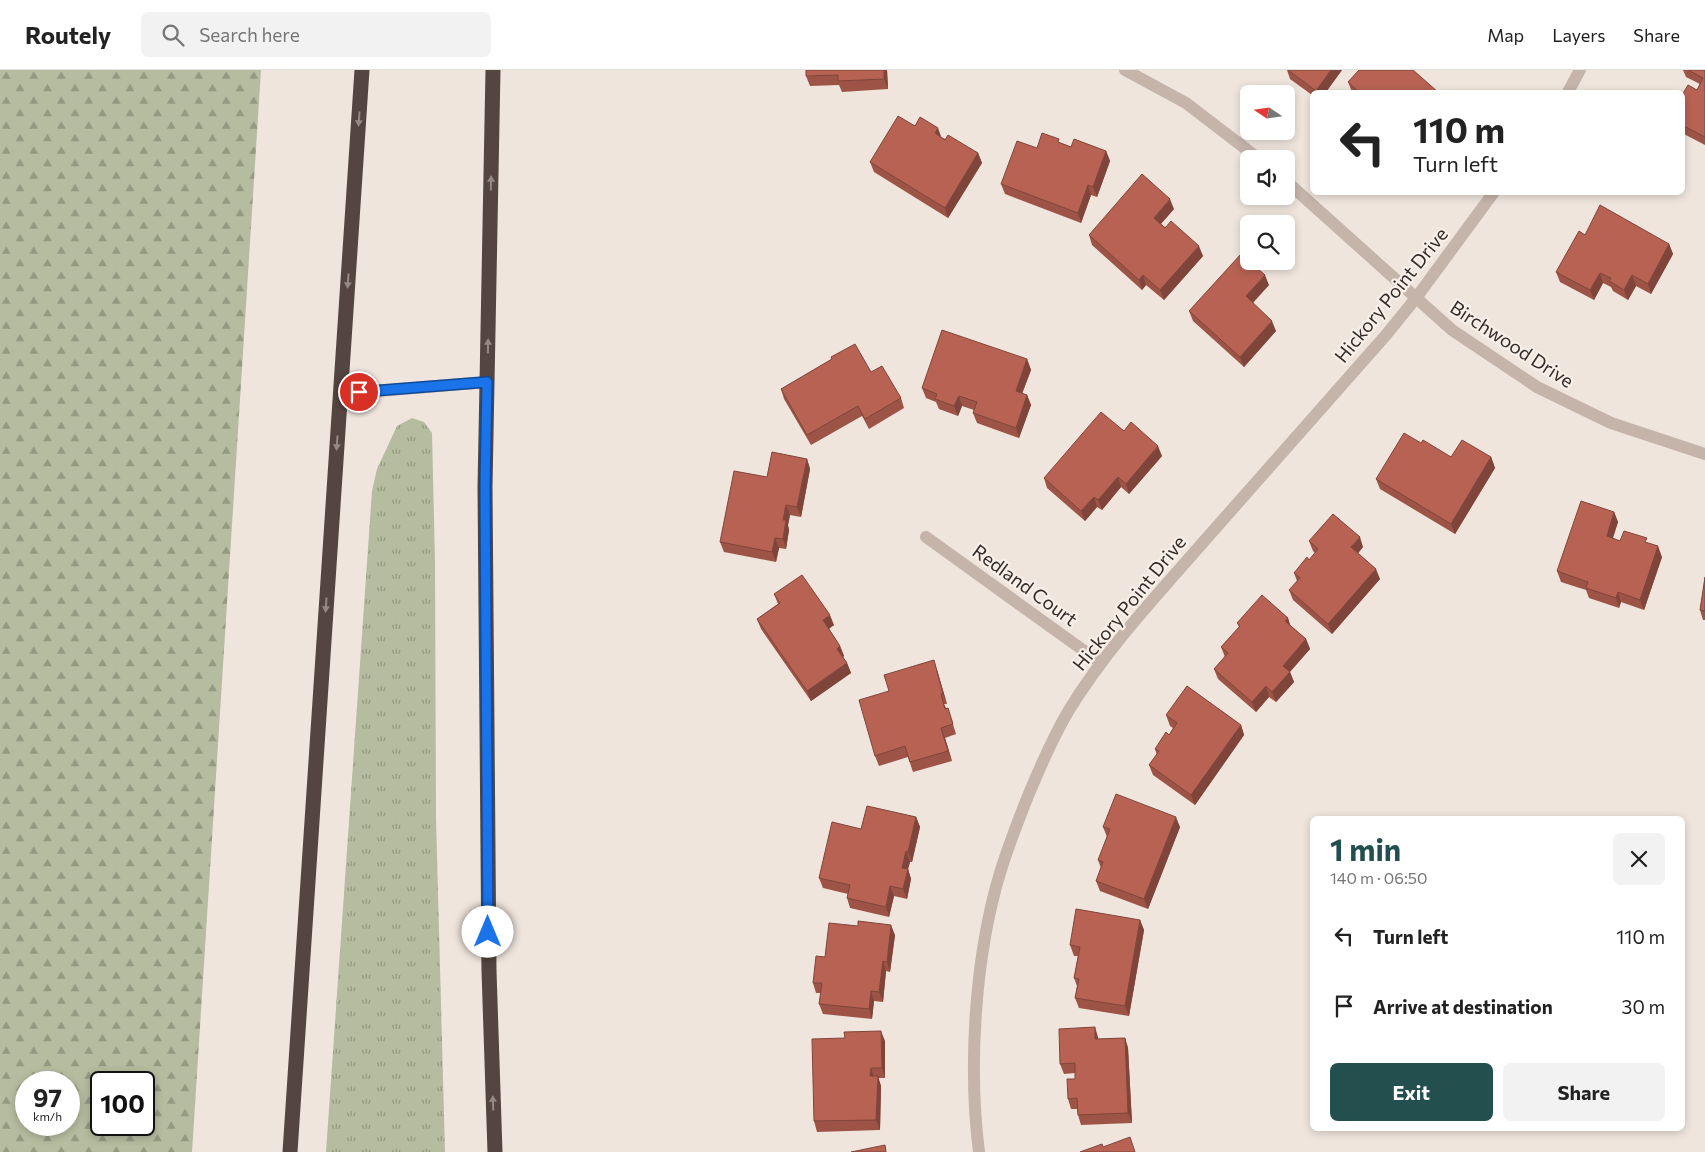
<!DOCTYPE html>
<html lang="en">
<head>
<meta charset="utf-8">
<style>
	body { margin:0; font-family:Commissioner,sans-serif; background:#f2f2f2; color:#222; height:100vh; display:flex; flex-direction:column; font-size:19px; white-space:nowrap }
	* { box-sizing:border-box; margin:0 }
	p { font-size:16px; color:#767676 }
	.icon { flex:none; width:28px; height:28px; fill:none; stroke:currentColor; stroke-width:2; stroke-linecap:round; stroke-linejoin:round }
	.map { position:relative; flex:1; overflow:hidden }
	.panel { position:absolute; left:1310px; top:746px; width:375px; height:315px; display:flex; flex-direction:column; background:#fff; border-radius:8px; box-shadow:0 2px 8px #0003 }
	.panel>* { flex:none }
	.hud { position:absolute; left:1310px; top:20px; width:375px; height:105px; border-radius:8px; box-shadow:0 2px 8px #0003; background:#fff; color:#222; overflow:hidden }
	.needle { width:32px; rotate:283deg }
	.fabs { position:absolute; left:1240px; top:15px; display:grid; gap:10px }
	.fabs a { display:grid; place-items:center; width:55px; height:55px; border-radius:8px; background:#fff; box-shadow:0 2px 8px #0003; font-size:25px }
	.speed { position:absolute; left:15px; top:1001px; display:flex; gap:10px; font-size:25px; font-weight:700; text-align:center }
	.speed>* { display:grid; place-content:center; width:65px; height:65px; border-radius:50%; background:#fff; box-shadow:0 2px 8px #0003; line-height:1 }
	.speed small { font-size:12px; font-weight:400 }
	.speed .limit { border:2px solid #111; border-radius:8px; background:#fff; color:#111 }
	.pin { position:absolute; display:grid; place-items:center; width:42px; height:42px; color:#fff; margin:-21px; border:2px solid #fff; border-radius:50%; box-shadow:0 1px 5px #0007 }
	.me { position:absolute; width:55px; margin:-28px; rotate:0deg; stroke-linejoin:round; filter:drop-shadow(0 0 4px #0008) }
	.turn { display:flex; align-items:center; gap:18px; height:105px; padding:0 20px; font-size:22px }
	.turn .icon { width:65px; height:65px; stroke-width:2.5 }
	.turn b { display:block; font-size:35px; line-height:42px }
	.round { display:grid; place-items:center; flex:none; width:52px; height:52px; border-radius:8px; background:#f2f2f2 }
	.summary { display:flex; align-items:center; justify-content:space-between; height:85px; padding:0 20px }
	h1 { font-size:30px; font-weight:700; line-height:38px; color:#23504f }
	.cta { display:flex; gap:10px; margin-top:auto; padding:10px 20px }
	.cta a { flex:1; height:58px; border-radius:8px; background:#23504f; color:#fff; font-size:20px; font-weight:700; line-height:58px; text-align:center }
	.cta a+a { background:#f2f2f2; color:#222 }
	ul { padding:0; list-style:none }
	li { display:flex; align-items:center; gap:15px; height:70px; padding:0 20px }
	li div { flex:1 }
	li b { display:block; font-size:19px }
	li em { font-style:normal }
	header { display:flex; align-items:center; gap:30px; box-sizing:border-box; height:70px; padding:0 25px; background:#fff; border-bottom:1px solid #e0e0e0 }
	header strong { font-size:24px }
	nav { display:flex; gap:28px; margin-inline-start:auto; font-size:18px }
	.search { width:350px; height:45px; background:#f2f2f2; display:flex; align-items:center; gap:12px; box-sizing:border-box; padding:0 18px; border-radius:8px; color:#767676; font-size:19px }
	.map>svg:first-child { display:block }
	.grass { fill:url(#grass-tufts) }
	.forest { fill:url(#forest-firs); fill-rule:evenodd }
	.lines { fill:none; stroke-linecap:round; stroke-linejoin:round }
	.service { stroke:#c5b4aa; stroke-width:12 }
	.minor { stroke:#c5b4aa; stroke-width:12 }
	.motorway { stroke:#544541; stroke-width:15 }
	.wall { fill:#9d5447 }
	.shaded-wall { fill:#80453a }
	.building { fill:#b76253; stroke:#80453a }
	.oneway { fill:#958984 }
	.route-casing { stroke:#114b97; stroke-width:12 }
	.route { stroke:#1a73e8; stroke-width:9 }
	.labels { text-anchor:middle; stroke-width:4.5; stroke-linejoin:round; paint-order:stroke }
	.street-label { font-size:19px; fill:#342b29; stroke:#f7efe8 }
</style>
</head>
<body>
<header>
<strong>Routely</strong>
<div class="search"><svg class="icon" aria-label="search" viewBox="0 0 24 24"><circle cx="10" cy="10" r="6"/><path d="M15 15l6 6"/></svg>Search here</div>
<nav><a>Map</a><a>Layers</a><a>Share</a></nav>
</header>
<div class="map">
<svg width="1705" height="1082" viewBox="0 0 1705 1082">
	<defs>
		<pattern id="grass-tufts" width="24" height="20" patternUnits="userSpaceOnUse" patternTransform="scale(1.25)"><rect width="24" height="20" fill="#b5bc9f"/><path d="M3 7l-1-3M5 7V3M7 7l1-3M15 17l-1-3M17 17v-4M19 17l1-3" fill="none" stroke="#949982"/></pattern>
		<pattern id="forest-firs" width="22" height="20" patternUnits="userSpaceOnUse" patternTransform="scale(1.25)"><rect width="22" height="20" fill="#b5bc9f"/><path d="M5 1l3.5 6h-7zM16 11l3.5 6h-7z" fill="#949982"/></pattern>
	</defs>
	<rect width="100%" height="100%" fill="#efe5dd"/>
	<polygon class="grass" points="412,348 424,352 432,363 435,492 436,748 445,1082 326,1082 372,421 377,399 397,356"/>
	<path class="forest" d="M0,0H261L192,1082H0ZM26,1012H69V1055H26ZM101,1012H144V1055H101Z"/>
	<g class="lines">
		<polyline class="service" points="341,324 487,312"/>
		<g class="minor">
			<polyline points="1125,0 1186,33 1259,89"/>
			<polyline points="1568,22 1580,0"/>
			<polyline points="1286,111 1452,260 1537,317 1611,353 1705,384"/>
			<polyline points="926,467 1101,593"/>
			<path d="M979,1082C968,996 975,886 1000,803C1008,777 1018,751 1028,726C1040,697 1053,667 1069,640C1107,578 1158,524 1206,469C1266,401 1326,333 1386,265L1416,228L1494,122"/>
		</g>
		<g class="motorway">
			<polyline points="493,0 485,417 489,901 495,1082"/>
			<polyline points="290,1082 362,0"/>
		</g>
	</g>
	<g class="wall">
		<polygon points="887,0 888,19 842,22 839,15 810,16 806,6"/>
		<polygon points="1287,0 1342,0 1326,22 1312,22 1312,25 1290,9"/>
		<polygon points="1683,0 1705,0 1705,75 1682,63 1682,25 1697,20 1700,14 1686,7"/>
		<polygon points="1348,12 1438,22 1352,22"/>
		<polygon points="915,56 978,83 982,93 948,148 874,102 870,92"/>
		<polygon points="1060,73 1071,77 1106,81 1110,91 1097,127 1091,125 1081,153 1005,124 1001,114 1037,78"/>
		<polygon points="1174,139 1161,154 1203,186 1164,230 1146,215 1142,220 1092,175 1089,165"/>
		<polygon points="1585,165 1669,174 1673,184 1651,224 1636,216 1628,230 1613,221 1611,217 1603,213 1594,230 1560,212 1556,202"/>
		<polygon points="1269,215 1253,233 1276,261 1244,297 1193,251 1189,241"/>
		<polygon points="831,287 871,302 901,328 904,338 869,359 862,346 811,375 784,329 781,319 831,290"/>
		<polygon points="1027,289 1031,300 1022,324 1027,325 1031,335 1019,368 977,353 973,343 974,340 962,336 958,346 939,339 936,332 926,328 922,318"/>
		<polygon points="1124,361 1162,386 1129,424 1121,417 1102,440 1097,437 1085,451 1047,418 1044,408"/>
		<polygon points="1421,373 1451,387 1491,387 1495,398 1455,464 1380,419 1376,409"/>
		<polygon points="807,389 810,399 801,447 790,445 788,455 789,460 786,479 779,478 776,492 724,482 720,472 767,407"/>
		<polygon points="1614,442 1618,452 1613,468 1620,471 1648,473 1662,487 1644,540 1621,532 1619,538 1589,528 1586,520 1561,512 1557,501"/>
		<polygon points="1309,471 1363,477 1358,483 1380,509 1332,564 1293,530 1289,520 1297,511 1294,503 1309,490 1315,483 1313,481"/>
		<polygon points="1705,507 1705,550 1703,550 1700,540"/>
		<polygon points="774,524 834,555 829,559 840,576 844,586 843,587 847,593 851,603 811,631 761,559 757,549 778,534"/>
		<polygon points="1288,548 1290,555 1306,569 1310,579 1290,602 1294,612 1276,632 1269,627 1256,642 1218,609 1214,599 1225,587 1221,577 1239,557 1237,553"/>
		<polygon points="937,600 947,634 944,634 946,638 948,638 956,664 945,668 952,691 913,702 908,687 879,696 875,686 889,621"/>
		<polygon points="1166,645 1241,655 1244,665 1195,735 1153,705 1149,695 1157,685 1155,679 1169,665 1173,658 1170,656"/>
		<polygon points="916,747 920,757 912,792 910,792 908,799 911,809 907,829 894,826 889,847 850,838 847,828 848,824 823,818 819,808 861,759"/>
		<polygon points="1103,757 1180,757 1148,839 1100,821 1096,811 1101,798 1098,790 1107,767"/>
		<polygon points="1140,850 1144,860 1129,946 1079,938 1075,928 1077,916 1074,908 1078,886 1074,886 1070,875"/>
		<polygon points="895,865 890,902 886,901 883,932 874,931 872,949 823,944 819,934 821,923 816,923 813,913 825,887"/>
		<polygon points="1098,967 1098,969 1125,968 1128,978 1132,1053 1081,1055 1078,1045 1077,1039 1071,1039 1068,1029 1075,1009 1075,1003 1064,1004 1060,994"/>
		<polygon points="885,971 885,1008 878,1008 881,1016 880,1060 817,1062 814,1051"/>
	</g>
	<g class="shaded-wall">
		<polygon points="884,0 887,0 888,19 884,9"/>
		<polygon points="1331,0 1342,0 1326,22 1317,22 1316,21"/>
		<polygon points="938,58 942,69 935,63"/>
		<polygon points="1106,81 1110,91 1097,127 1093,117"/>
		<polygon points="978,83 982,93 948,148 945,138"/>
		<polygon points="1088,115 1091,125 1081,153 1078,143"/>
		<polygon points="1170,129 1174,139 1157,158 1154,148"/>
		<polygon points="1669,174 1673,184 1651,224 1648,214"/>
		<polygon points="1199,176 1203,186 1164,230 1160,220"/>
		<polygon points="1600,203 1603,213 1594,230 1590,220"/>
		<polygon points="1143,205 1146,215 1142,220 1139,210"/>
		<polygon points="1265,205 1269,215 1249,236 1246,226"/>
		<polygon points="1632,205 1636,216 1628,230 1624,220"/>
		<polygon points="1272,251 1276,261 1244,297 1240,287"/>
		<polygon points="1027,289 1031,300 1019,331 1016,321"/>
		<polygon points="1027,325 1031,335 1019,368 1016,358"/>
		<polygon points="959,326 962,336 958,346 954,336"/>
		<polygon points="1158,376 1162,386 1129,424 1126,414"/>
		<polygon points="1491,387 1495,398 1455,464 1451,454"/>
		<polygon points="807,389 810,399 801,447 797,437"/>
		<polygon points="1118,407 1121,417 1102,440 1098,430"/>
		<polygon points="1094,427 1097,437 1085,451 1081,441"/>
		<polygon points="786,435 790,445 788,455 789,460 786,479 783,469 783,450"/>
		<polygon points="1614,442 1618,452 1610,476 1607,466"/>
		<polygon points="1360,467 1363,477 1355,487 1351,477"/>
		<polygon points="775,468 779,478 776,492 772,482"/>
		<polygon points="1658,476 1662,487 1644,540 1640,530"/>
		<polygon points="1376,499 1380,509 1332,564 1328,554"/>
		<polygon points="1618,522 1621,532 1619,538 1616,528"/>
		<polygon points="830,545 834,555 826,560 823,550"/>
		<polygon points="1288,548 1291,558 1285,551"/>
		<polygon points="1306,569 1310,579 1286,606 1283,596"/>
		<polygon points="840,576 844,586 840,589 837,579"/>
		<polygon points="934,590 937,600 947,634 943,624"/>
		<polygon points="847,593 851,603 811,631 807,621"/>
		<polygon points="1290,602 1294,612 1276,632 1272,622"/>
		<polygon points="1266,616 1269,627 1256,642 1252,632"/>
		<polygon points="1241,655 1244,665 1195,735 1191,725"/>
		<polygon points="941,658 945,668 952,691 948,681"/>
		<polygon points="916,747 920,757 912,792 908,782"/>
		<polygon points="1176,747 1180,757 1148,839 1144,829"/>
		<polygon points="906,781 910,792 908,799 911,809 907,829 903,819 902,798"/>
		<polygon points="890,816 894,826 889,847 886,837"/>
		<polygon points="1140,850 1144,860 1129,946 1125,936"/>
		<polygon points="891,855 895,865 890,902 887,892"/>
		<polygon points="883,891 886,901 883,932 879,922"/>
		<polygon points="871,921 874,931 872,949 869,939"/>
		<polygon points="1095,957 1098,967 1099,979 1095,969"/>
		<polygon points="881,961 885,971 885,1008 882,998"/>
		<polygon points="1125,968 1128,978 1132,1053 1128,1043"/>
		<polygon points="871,998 874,1008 870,1006"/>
		<polygon points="878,1006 881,1016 880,1060 876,1050"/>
	</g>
	<g class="building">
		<polygon points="806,0 884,0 884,9 838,11 838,5 806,6"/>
		<polygon points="1288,0 1331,0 1316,21"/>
		<polygon points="1359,0 1413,0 1438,22 1359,22 1348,12"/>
		<polygon points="1688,0 1705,0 1705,67 1682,55 1682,25 1688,15 1697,20 1703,8"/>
		<polygon points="898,46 915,56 920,47 938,58 935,63 945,70 948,65 978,83 945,138 870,92"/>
		<polygon points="1042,63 1059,69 1058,72 1071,77 1074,69 1106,81 1093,117 1088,115 1078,143 1001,114 1017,71 1037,78"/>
		<polygon points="1142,104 1170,129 1154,148 1165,158 1171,151 1199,176 1160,220 1143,205 1139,210 1089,165"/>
		<polygon points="1600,135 1669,174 1648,214 1632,205 1624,220 1609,211 1611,208 1600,203 1590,220 1556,202 1579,161 1585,165"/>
		<polygon points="1241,184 1265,205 1246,226 1272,251 1240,287 1189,241"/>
		<polygon points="942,260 1027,289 1016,321 1027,325 1016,358 973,343 977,332 959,326 954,336 935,329 937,324 922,318"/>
		<polygon points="855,274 871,302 882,296 901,328 865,349 858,336 807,365 781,319 832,289 831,287"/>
		<polygon points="1101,342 1124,361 1131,352 1158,376 1126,414 1118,407 1098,430 1094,427 1081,441 1044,408"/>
		<polygon points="1404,363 1421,373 1423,370 1451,387 1462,370 1491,387 1451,454 1376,409"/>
		<polygon points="772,382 807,389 797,437 786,435 783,450 786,450 783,469 775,468 772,482 720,472 734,401 767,407"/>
		<polygon points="1581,431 1614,442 1607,466 1620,471 1624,461 1647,468 1645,472 1658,476 1640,530 1618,522 1616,528 1586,518 1588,512 1557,501"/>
		<polygon points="1333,444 1360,467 1351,477 1376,499 1328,554 1289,520 1300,508 1294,503 1307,487 1309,490 1318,479 1309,471"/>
		<polygon points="802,505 830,545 823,550 840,576 837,579 847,593 807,621 757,549 780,533 774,524"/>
		<polygon points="1705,507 1705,541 1700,540"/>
		<polygon points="1262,525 1288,548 1285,551 1306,569 1283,596 1290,602 1272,622 1266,616 1252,632 1214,599 1228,583 1221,577 1240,556 1237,553"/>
		<polygon points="934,590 943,624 941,624 945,639 948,638 953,654 941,658 948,681 910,692 905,676 875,686 859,630 889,621 884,605"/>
		<polygon points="1187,616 1241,655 1191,725 1149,695 1159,681 1155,679 1166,662 1169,665 1177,653 1166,645"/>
		<polygon points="1116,724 1176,747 1144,829 1096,811 1103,792 1098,790 1110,759 1103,757"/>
		<polygon points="867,736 916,747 908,782 906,781 902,798 908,799 903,819 890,816 886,837 847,828 850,815 819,808 832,752 861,759"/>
		<polygon points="1076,839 1140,850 1125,936 1075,928 1079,909 1074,908 1080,877 1070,875"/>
		<polygon points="858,851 891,855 887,892 883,891 879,922 871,921 869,939 819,934 822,913 813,913 816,886 825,887 829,853 858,856"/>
		<polygon points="1095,957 1095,969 1125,968 1128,1043 1078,1045 1077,1028 1068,1029 1067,1009 1075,1009 1075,993 1060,994 1059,959"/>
		<polygon points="881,961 882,998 871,998 870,1006 878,1006 876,1050 814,1051 812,969 845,968 844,962"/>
		<polygon points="1130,1067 1135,1082 1080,1082 1102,1074 1103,1077"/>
		<polygon points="885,1075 886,1082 851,1082"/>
	</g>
	<defs><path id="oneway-solid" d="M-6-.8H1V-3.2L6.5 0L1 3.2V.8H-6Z" transform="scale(1.25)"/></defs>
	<g class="oneway">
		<use href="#oneway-solid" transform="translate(359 49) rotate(94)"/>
		<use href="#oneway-solid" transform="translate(491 113) rotate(-89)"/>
		<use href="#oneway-solid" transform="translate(348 211) rotate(94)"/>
		<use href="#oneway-solid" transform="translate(488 276) rotate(-89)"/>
		<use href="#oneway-solid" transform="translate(337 373) rotate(94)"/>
		<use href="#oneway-solid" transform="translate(326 535) rotate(94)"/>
		<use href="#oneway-solid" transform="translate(493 1033) rotate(-92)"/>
	</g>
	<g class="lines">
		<g class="route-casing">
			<polyline id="route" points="359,322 487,312 485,417 488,862"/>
		</g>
		<use href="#route" class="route"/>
	</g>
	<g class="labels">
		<g class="street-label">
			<text transform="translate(1391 225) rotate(-51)" y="7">Hickory Point Drive</text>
			<text transform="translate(1512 274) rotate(33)" y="7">Birchwood Drive</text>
			<text transform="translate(1025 515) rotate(36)" y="7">Redland Court</text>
			<text transform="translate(1129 533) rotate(-51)" y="7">Hickory Point Drive</text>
		</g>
	</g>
</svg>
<div class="fabs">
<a><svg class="needle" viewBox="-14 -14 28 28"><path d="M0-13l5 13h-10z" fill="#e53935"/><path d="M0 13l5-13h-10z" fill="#767676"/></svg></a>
<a><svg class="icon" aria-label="sound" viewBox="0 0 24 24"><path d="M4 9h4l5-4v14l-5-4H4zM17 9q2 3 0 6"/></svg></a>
<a><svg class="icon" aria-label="search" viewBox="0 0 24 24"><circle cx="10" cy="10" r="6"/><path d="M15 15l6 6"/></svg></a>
</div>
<div class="speed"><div>97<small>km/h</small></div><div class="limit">100</div></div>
<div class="pin" style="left:359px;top:322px;background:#d93025"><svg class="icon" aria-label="arrive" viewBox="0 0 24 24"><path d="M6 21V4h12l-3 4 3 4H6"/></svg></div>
<svg class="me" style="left:488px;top:862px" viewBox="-20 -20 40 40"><circle r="19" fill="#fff"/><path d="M0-13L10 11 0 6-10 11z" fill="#1a73e8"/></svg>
<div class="hud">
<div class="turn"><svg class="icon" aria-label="left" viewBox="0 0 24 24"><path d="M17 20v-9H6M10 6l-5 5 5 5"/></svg><div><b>110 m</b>Turn left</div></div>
</div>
<section class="panel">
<div class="summary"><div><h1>1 min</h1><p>140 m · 06:50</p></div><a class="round"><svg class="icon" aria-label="close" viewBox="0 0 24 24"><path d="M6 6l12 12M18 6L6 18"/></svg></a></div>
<ul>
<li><svg class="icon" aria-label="left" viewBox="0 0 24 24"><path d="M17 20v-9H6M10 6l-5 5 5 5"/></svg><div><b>Turn left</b></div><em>110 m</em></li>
<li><svg class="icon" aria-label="arrive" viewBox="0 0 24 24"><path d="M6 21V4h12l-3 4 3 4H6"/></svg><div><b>Arrive at destination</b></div><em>30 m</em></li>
</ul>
<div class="cta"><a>Exit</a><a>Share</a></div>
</section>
</div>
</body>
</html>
